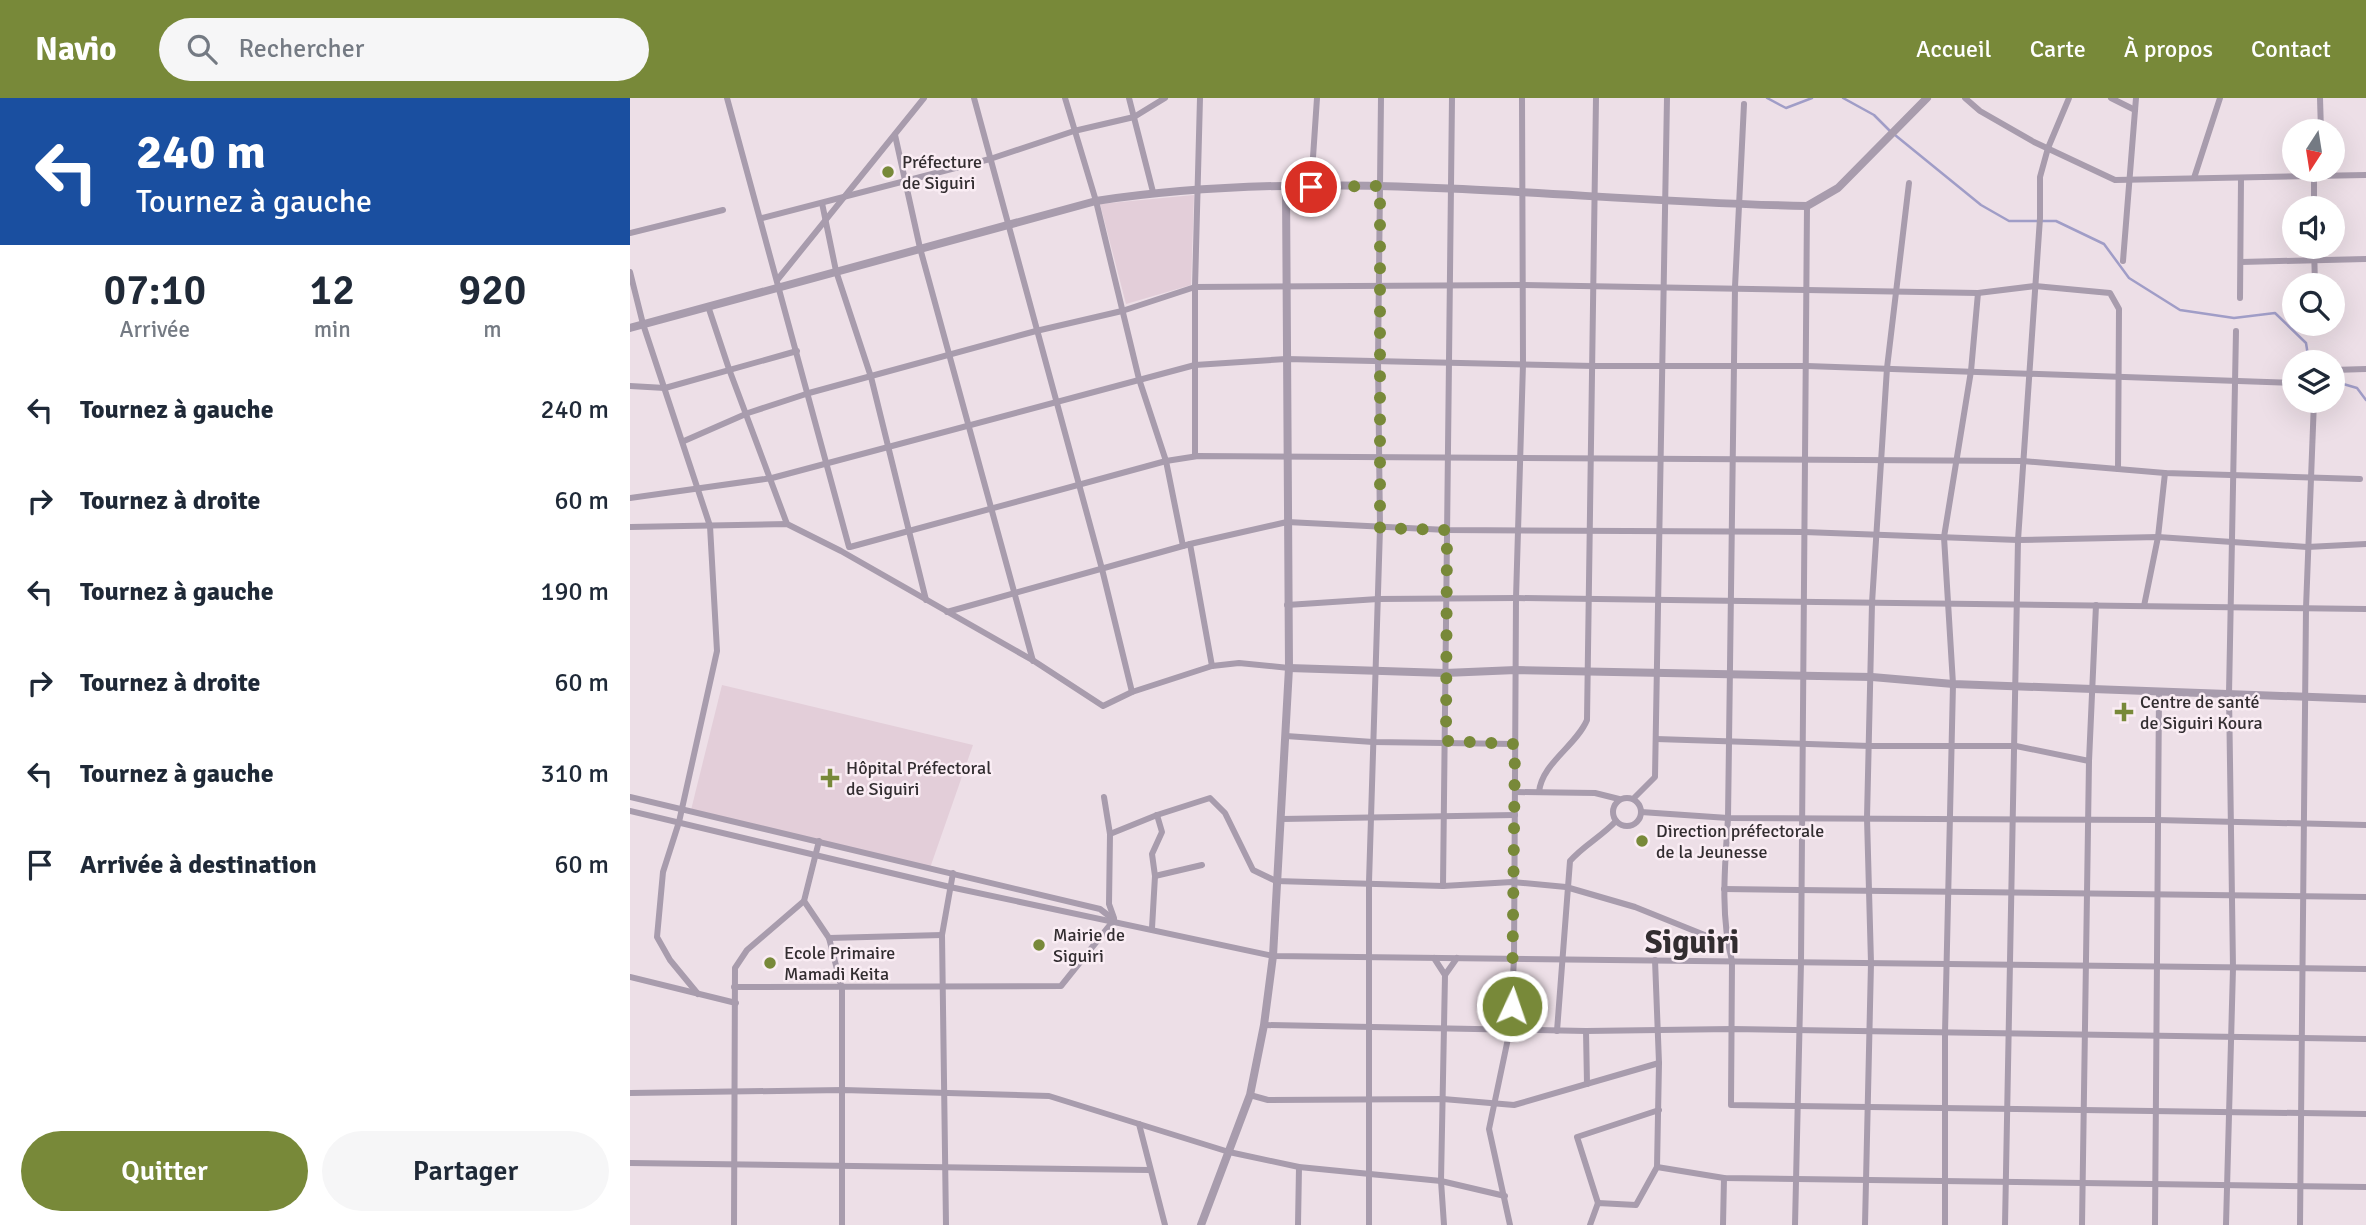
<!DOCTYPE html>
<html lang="fr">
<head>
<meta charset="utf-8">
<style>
	body { margin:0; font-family:Signika,sans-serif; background:#f6f6f7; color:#1f2937; height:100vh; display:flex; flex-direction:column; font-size:26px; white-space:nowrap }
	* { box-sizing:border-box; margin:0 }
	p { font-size:23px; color:#747a83 }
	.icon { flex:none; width:38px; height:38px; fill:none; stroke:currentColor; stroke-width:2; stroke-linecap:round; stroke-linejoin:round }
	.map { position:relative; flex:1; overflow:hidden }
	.sheet { display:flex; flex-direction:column; background:#fff; width:630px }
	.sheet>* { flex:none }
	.guide { background:#1a4fa0; color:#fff; overflow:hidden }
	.needle { width:46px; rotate:192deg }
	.buttons { position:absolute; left:1652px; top:21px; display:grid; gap:14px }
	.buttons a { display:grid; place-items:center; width:63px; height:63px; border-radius:50%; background:#fff; box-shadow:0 7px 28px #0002; font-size:35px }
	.pin { position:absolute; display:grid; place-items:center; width:60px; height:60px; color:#fff; margin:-30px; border:4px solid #fff; border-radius:50%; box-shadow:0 2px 7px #0007 }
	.me { position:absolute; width:77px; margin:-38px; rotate:3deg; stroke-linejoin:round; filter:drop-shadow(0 0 5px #0008) }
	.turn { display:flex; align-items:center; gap:24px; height:147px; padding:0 21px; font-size:32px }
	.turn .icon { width:91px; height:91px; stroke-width:2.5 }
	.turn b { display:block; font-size:49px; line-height:60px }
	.eta { display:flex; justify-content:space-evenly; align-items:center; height:119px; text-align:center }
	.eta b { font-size:42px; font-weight:600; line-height:49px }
	.action { display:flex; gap:14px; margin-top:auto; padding:14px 21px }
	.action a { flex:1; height:80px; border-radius:42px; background:#788939; color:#fff; font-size:28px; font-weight:600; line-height:80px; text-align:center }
	.action a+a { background:#f6f6f7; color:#1f2937 }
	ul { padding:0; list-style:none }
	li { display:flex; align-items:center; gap:21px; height:91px; padding:0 21px }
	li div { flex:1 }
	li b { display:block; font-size:26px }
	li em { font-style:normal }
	header { display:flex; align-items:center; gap:42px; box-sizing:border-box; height:98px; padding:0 35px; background:#788939; color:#fff }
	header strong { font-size:33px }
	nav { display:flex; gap:38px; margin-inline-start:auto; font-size:24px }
	.search { width:490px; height:63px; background:#f6f6f7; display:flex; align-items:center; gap:18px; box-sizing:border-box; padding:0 24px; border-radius:38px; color:#747a83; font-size:26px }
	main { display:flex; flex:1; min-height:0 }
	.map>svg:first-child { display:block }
	.built { fill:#e3ced9 }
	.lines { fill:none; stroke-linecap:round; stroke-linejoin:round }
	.stream { stroke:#a09dc7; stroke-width:2.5 }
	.minor { stroke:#a89cad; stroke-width:6 }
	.tertiary { stroke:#a89cad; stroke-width:8 }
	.route { stroke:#788939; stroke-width:12; stroke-dasharray:0 21.6 }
	.poi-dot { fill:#788939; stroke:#faedf4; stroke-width:2.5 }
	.labels { text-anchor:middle; stroke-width:5; stroke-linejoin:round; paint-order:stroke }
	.poi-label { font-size:18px; fill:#322d30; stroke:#faedf4; text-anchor:start }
	.town-label { font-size:32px; font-weight:bold; fill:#322d30; stroke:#faedf4 }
</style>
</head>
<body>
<header>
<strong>Navio</strong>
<div class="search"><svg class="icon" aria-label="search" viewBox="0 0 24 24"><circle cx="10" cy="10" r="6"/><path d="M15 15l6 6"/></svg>Rechercher</div>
<nav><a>Accueil</a><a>Carte</a><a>À propos</a><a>Contact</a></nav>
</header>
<main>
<section class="sheet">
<div class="guide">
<div class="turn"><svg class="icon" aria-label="left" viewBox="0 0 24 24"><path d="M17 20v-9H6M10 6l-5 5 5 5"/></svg><div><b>240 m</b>Tournez à gauche</div></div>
</div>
<div class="eta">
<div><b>07:10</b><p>Arrivée</p></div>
<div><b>12</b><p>min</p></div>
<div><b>920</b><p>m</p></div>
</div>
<ul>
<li><svg class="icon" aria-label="left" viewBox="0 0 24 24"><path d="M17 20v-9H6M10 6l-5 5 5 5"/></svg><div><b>Tournez à gauche</b></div><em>240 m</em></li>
<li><svg class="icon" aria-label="right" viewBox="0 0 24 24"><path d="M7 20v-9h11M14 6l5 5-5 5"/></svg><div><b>Tournez à droite</b></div><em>60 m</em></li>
<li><svg class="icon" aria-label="left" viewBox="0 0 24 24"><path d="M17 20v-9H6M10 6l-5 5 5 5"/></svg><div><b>Tournez à gauche</b></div><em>190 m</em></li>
<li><svg class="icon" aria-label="right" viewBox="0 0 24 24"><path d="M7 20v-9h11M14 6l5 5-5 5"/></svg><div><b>Tournez à droite</b></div><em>60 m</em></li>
<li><svg class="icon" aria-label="left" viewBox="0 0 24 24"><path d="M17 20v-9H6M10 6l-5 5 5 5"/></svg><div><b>Tournez à gauche</b></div><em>310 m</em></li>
<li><svg class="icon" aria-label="arrive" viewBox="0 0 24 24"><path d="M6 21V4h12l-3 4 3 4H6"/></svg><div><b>Arrivée à destination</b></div><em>60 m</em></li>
</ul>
<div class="action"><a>Quitter</a><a>Partager</a></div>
</section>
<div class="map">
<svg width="1736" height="1127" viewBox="0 0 1736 1127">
	<rect width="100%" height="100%" fill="#eddfe7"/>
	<g class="built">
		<polygon points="564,97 561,187 496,206 470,106"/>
		<polygon points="92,587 343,647 300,770 61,712"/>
	</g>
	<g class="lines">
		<g class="stream">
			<polyline points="1137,0 1156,10 1182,0"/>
			<polyline points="1213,0 1244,17 1260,33"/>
			<polyline points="1265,37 1351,107 1379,123 1426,123 1474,146 1499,180 1550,212 1604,220 1645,215 1676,245 1679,264"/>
			<polyline points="1703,283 1727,290 1736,302"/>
		</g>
		<g class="minor">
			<polyline points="97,0 219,449"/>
			<polyline points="344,0 472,471 502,594"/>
			<polyline points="435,0 466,103 509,281 536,363 553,448"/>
			<polyline points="499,0 523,94"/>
			<polyline points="1335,0 1350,13 1404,44 1485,82 1736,77"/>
			<polyline points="1481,0 1505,12"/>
			<polyline points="1690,0 1691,33"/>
			<path d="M1114,6L1105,189L1098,720C1095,767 1090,817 1102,863L1101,1007L1736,1016"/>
			<polyline points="265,37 290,150 403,563"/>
			<polyline points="1564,80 1590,0"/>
			<polyline points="1684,80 1684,110"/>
			<polyline points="681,89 687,0"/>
			<polyline points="192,105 206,173 241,279 296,502"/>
			<polyline points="132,120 360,61 444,33 504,19 535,0"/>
			<polyline points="0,135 93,112"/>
			<polyline points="1684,149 1685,187"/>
			<polyline points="1493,163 1506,0"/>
			<polyline points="1611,164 1736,161"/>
			<polyline points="0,174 13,226 80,428 87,553 49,724 33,774 27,839 40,862 68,896"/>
			<polyline points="148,181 294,0"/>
			<polyline points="1610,200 1611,81"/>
			<polyline points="78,208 99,271 157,426"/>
			<polyline points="1703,272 1736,271"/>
			<polyline points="0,288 35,290 167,253"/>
			<polyline points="54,343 118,315 179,295 406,233 492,213 565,189 893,187 1348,195 1405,188 1480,195 1489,211 1488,371"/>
			<polyline points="565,358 565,189 570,0"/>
			<polyline points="0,400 142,380 565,267 656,261 964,268 1177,268 1664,285"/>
			<polyline points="0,429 157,426 211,453 404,563 473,608 502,594 582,568 609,565 659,570"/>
			<polyline points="560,446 582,568"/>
			<polyline points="220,449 536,363 568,358 1393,363 1535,375 1730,381"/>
			<polyline points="657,507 748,501 886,500 1736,511"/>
			<polyline points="1514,508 1528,439 1535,375"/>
			<polyline points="317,514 560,446 657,424 817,432 1174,434 1388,442 1528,439 1677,449 1736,446"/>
			<polyline points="656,638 743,644 885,646"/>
			<polyline points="1026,641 1240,648 1386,648 1459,663"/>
			<polyline points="886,694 965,695 989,701"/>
			<path d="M909,694C912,665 946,648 957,622L966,0"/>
			<polyline points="0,699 470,811 483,821"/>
			<polyline points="474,699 480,736 479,806 484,820"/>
			<circle cx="997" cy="714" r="14"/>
			<polyline points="1003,701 1025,679 1037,0"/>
			<polyline points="0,713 320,789 643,858 1736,871"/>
			<polyline points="1011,714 1098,720 1527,722 1736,727"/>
			<polyline points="652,721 885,717"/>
			<polyline points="480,736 527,717 580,700 595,715 623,772 646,783 813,788 882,784 936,789 1005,809 1097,846"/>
			<polyline points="189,743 174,803 199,840 212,891 212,1127"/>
			<polyline points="525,778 572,767"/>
			<polyline points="813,788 822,0"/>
			<polyline points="1094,791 1736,799"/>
			<polyline points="522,830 525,778 522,756 532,734 527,717"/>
			<polyline points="199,840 312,837"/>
			<polyline points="804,860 815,877"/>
			<polyline points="0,879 106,905"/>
			<polyline points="104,889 431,888 484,822"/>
			<polyline points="634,927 956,933 1102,931 1736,941"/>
			<path d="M927,933L940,763C954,747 971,739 986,723"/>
			<polyline points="956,933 957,986"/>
			<polyline points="0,995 213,992 419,998 599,1054 669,1069 811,1083 875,1098"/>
			<polyline points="620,997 638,1002 813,1001 884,1007 1029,965"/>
			<polyline points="509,1026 535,1127"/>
			<polyline points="0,1065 520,1072"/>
			<polyline points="1027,1069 1094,1080 1736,1089"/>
			<polyline points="968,1105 947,1039 1029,1012"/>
			<polyline points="104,1127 105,870 117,852 174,803"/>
			<polyline points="316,1127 312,837 323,775"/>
			<polyline points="668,1127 669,1069"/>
			<polyline points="739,1127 739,784 750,430 748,263 751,0"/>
			<polyline points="814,1127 811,1083 815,877 827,860"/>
			<polyline points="880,1127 859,1031 880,931 884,861 886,500 893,266 892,0"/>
			<polyline points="960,1127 968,1105 1006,1107 1027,1069 1029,965 1025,862"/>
			<polyline points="1093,1127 1094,1080"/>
			<polyline points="1165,1127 1171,864 1177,108"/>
			<polyline points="1235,1127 1241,865 1237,720 1242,505 1257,270 1279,85"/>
			<polyline points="1315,1127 1315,935 1323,586 1314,439 1341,273 1348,195"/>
			<polyline points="1375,1127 1388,442 1410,120 1410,79 1418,50 1439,0"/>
			<polyline points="1452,1127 1459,663 1466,507"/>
			<polyline points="1525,1127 1529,594"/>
			<polyline points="1596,1127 1603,870 1599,596 1606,233"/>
			<polyline points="1670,1127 1676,510 1684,303"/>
		</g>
		<g class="tertiary">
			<path d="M0,230L466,103C701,67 940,104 1177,108L1208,90L1297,0"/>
			<polyline points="659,570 815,575 886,572 1242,579 1323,586 1736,601"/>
			<polyline points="571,1127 620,997 634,927 643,858 659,570 656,89"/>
		</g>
	</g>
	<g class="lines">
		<polyline class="route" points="681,89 750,88 750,430 817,432 816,643 885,646 882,908"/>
	</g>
	<g class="poi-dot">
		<circle cx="258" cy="74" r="7"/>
		<path d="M1490.5 603.5h7v7h7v7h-7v7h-7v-7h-7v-7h7z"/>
		<path d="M196.5 669.5h7v7h7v7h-7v7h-7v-7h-7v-7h7z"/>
		<circle cx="1012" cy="743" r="7"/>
		<circle cx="409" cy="847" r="7"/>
		<circle cx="140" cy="865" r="7"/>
	</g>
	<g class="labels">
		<g class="poi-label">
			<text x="272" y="70">Préfecture<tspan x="272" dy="21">de Siguiri</tspan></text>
			<text x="1510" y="610">Centre de santé<tspan x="1510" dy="21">de Siguiri Koura</tspan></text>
			<text x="216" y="676">Hôpital Préfectoral<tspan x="216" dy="21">de Siguiri</tspan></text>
			<text x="1026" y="739">Direction préfectorale<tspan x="1026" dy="21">de la Jeunesse</tspan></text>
			<text x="423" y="843">Mairie de<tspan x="423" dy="21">Siguiri</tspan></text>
			<text x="154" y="861">Ecole Primaire<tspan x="154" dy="21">Mamadi Keita</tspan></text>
		</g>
		<g class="town-label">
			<text x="1062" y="855">Siguiri</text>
		</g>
	</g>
</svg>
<div class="buttons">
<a><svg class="needle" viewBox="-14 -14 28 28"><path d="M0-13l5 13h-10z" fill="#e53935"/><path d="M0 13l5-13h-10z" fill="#747a83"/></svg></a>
<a><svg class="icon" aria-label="sound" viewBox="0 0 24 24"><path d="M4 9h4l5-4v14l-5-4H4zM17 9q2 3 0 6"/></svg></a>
<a><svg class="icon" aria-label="search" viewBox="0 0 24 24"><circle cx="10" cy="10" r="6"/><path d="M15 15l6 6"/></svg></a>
<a><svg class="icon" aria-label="layers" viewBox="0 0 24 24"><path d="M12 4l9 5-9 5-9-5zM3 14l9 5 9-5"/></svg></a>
</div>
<div class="pin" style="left:681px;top:89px;background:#d93025"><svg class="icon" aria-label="arrive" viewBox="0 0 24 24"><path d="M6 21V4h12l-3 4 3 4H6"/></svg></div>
<svg class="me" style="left:882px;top:908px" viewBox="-20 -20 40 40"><circle r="17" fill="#788939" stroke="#fff" stroke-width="3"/><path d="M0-11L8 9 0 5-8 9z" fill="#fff"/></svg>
</div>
</main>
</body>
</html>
